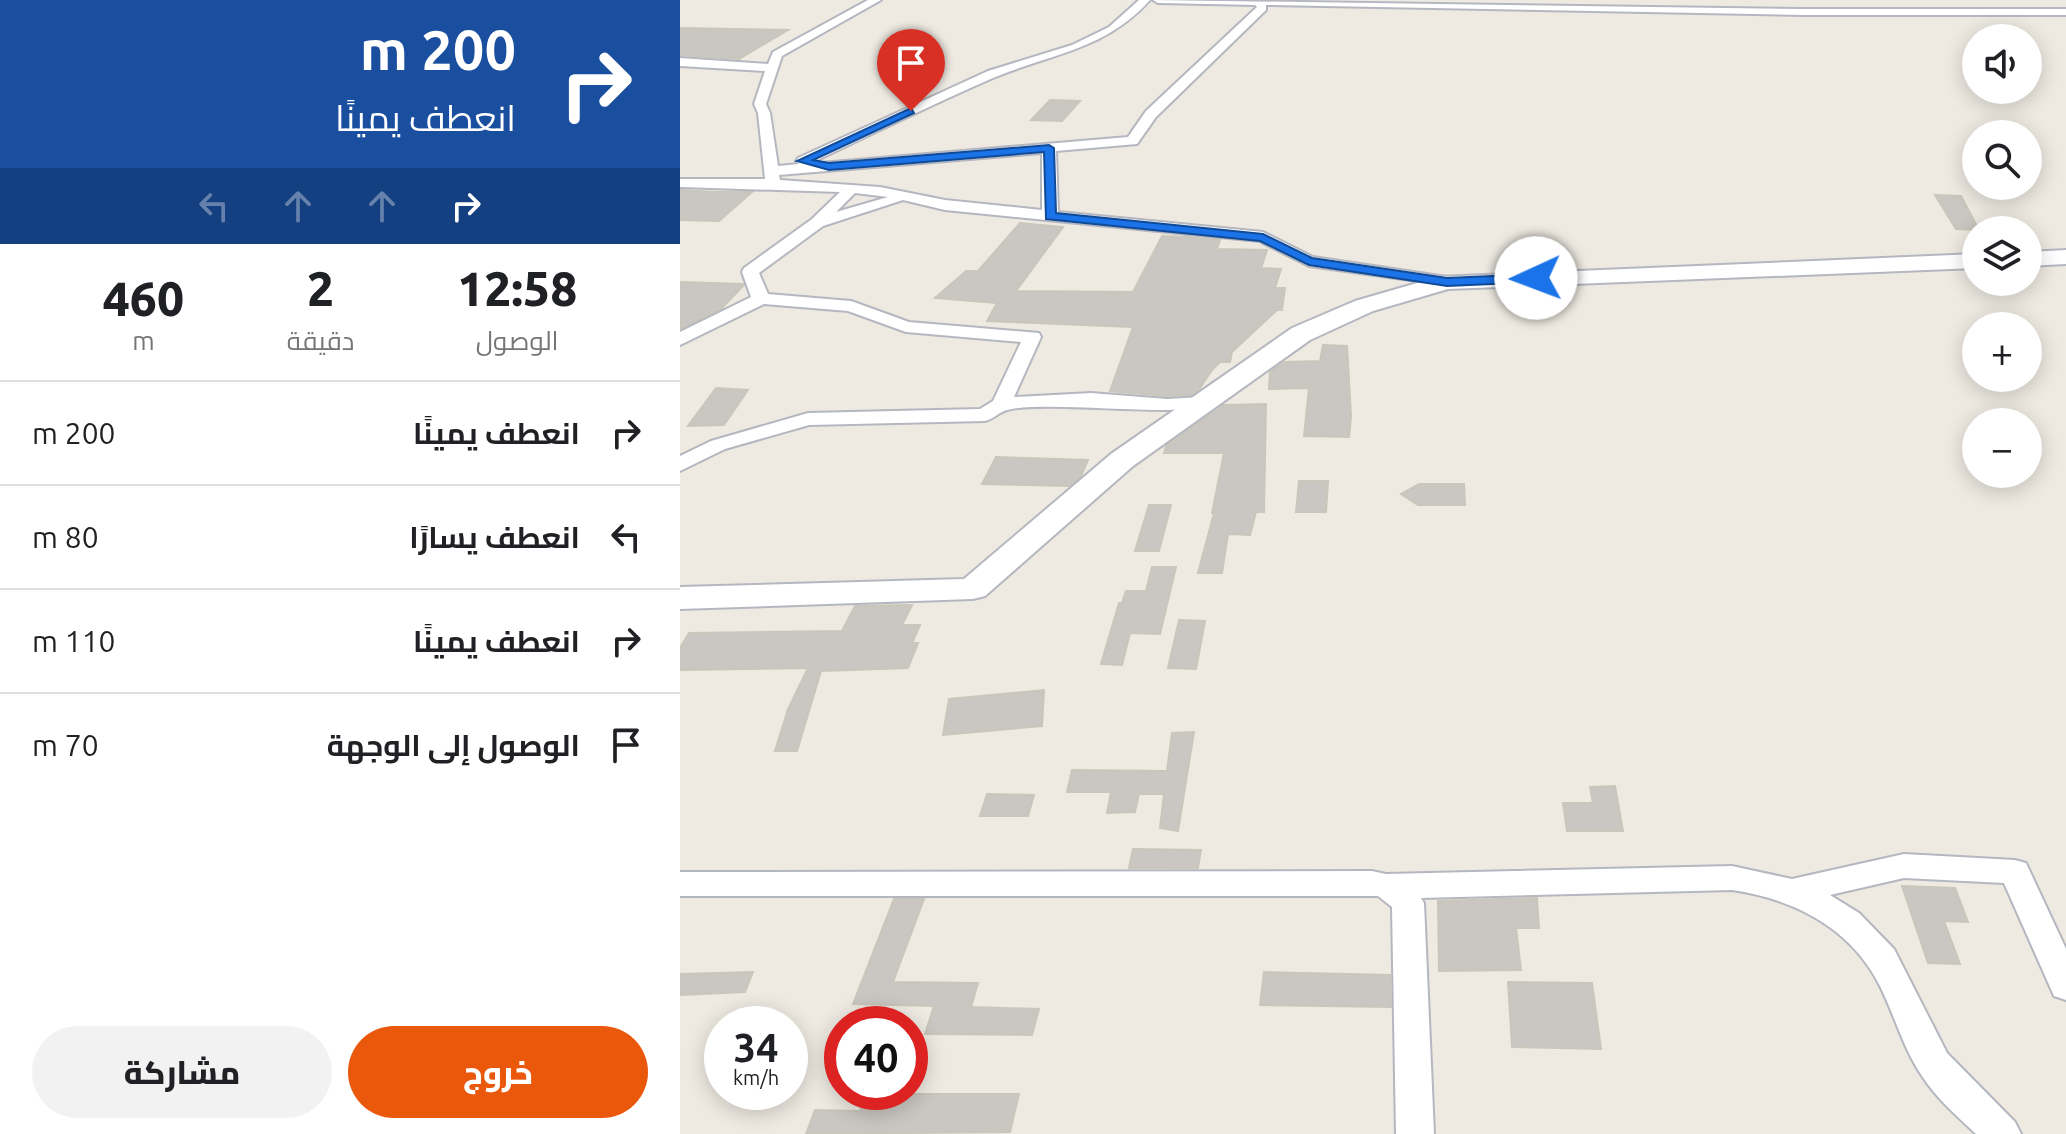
<!DOCTYPE html>
<html lang="ar">
<head>
<meta charset="utf-8">
<style>
	body { margin:0; font-family:Ubuntu,Cairo,sans-serif; background:#f2f2f2; color:#202124; direction:rtl; height:100vh; display:flex; flex-direction:column; font-size:30px; white-space:nowrap }
	* { box-sizing:border-box; margin:0 }
	p { font-size:26px; color:#757577 }
	.icon { flex:none; width:44px; height:44px; fill:none; stroke:currentColor; stroke-width:2; stroke-linecap:round; stroke-linejoin:round }
	.map { position:relative; flex:1; overflow:hidden; direction:ltr }
	.panel { display:flex; flex-direction:column; background:#fff; width:680px }
	.panel>* { flex:none }
	.banner { background:#1a4fa0; color:#fff; overflow:hidden }
	.controls { position:absolute; left:1282px; top:24px; display:grid; gap:16px }
	.controls a { display:grid; place-items:center; width:80px; height:80px; border-radius:50%; background:#fff; box-shadow:0 4px 20px #0003; font-size:40px }
	.speed { position:absolute; left:24px; top:1006px; display:flex; gap:16px; font-size:40px; font-weight:700; text-align:center }
	.speed>* { display:grid; place-content:center; width:104px; height:104px; border-radius:50%; background:#fff; box-shadow:0 4px 20px #0003; line-height:1 }
	.speed small { font-size:20px; font-weight:400 }
	.speed .limit { border:12px solid #d22; background:#fff; color:#111 }
	.pin { position:absolute; display:grid; place-items:center; width:68px; height:68px; color:#fff; margin:-82px -34px; border-radius:50% 50% 50% 0; rotate:-45deg; box-shadow:0 0 8px #0007 }
	.pin .icon { rotate:45deg }
	.me { position:absolute; width:88px; margin:-44px; rotate:268deg; stroke-linejoin:round; filter:drop-shadow(0 0 6px #0008) }
	.turn { display:flex; align-items:center; gap:28px; height:168px; padding:0 32px; font-size:36px }
	.turn .icon { width:104px; height:104px; stroke-width:2.5 }
	.turn b { display:block; font-size:56px; line-height:68px }
	.lanes { display:flex; align-items:center; height:76px; padding:0 32px; background:#0003; justify-content:center; gap:40px; direction:ltr }
	.lanes .off { opacity:.35 }
	.eta { display:flex; justify-content:space-evenly; align-items:center; height:136px; text-align:center }
	.eta b { font-size:48px; font-weight:800; line-height:56px }
	.action { display:flex; gap:16px; margin-top:auto; padding:16px 32px }
	.action a { flex:1; height:92px; border-radius:48px; background:#ea580c; color:#fff; font-size:32px; font-weight:800; line-height:92px; text-align:center }
	.action a+a { background:#f2f2f2; color:#202124 }
	ul { padding:0; list-style:none }
	li { display:flex; align-items:center; gap:24px; height:104px; padding:0 32px; border-top:2px solid #e0e0e0 }
	li div { flex:1 }
	li b { display:block; font-size:30px }
	li em { font-style:normal }
	main { display:flex; flex:1; min-height:0 }
	.map>svg:first-child { display:block }
	.building { fill:#cac6c1; stroke:#c9c6bb; stroke-width:2 }
	.lines { fill:none; stroke-linecap:round; stroke-linejoin:round }
	.street-casing { stroke:#b5b7c0; stroke-width:4 }
	.secondary-casing { stroke:#b5b7c0; stroke-width:4 }
	.street { fill:#fff; fill-rule:evenodd }
	.secondary { fill:#fff; fill-rule:evenodd }
	.route { fill:#1a73e8; stroke:#114b97; stroke-width:2 }
</style>
</head>
<body>
<main>
<div class="map">
<svg width="1386" height="1134" viewBox="0 0 1386 1134">
	<rect width="100%" height="100%" fill="#eeeae2"/>
	<g class="building">
		<polygon points="0,28 108,30 59,59 0,55"/>
		<polygon points="370,100 400,101 382,121 351,120"/>
		<polygon points="0,190 36,192 72,192 39,221 0,220"/>
		<polygon points="1255,195 1281,196 1299,230 1276,229"/>
		<polygon points="340,223 383,227 336,291 453,292 482,236 506,237 540,240 537,249 587,250 581,268 601,269 595,288 605,288 602,310 597,310 552,352 550,362 540,362 532,370 520,388 511,395 487,396 430,391 453,327 307,321 317,303 255,298 286,271 298,271"/>
		<polygon points="0,282 63,284 64,285 41,309 0,329"/>
		<polygon points="643,345 667,346 671,416 669,437 624,436 629,388 589,389 590,372 605,362 640,361"/>
		<polygon points="36,388 68,390 44,425 8,426"/>
		<polygon points="586,404 584,512 576,512 570,535 548,534 542,573 518,573 534,513 532,513 544,453 484,453 486,446 544,405"/>
		<polygon points="316,457 408,460 401,476 389,486 302,484"/>
		<polygon points="619,481 648,481 646,512 616,512"/>
		<polygon points="739,484 784,484 785,505 738,505 721,494"/>
		<polygon points="469,505 491,505 479,551 455,551"/>
		<polygon points="472,567 496,567 480,634 450,633 442,665 421,664 439,603 442,603 446,591 466,591"/>
		<polygon points="232,605 222,625 240,625 232,643 238,643 228,668 141,671 117,751 95,751 108,709 128,668 0,670 0,648 9,633 162,631 175,606"/>
		<polygon points="499,620 525,621 516,669 488,668"/>
		<polygon points="364,690 362,726 263,735 269,699"/>
		<polygon points="514,732 498,831 480,828 484,794 459,794 455,812 427,813 431,792 387,792 392,770 487,771 492,733"/>
		<polygon points="935,786 943,831 887,831 883,803 913,803 910,787"/>
		<polygon points="307,794 354,795 348,816 300,816"/>
		<polygon points="453,849 521,850 518,868 449,868"/>
		<polygon points="1222,886 1275,888 1288,922 1264,921 1280,964 1248,963"/>
		<polygon points="857,898 859,928 836,928 841,970 759,971 758,901"/>
		<polygon points="214,899 244,899 213,982 298,983 291,1007 359,1009 352,1035 245,1034 254,1006 173,1004"/>
		<polygon points="73,972 65,992 0,995 0,974"/>
		<polygon points="584,972 710,975 711,1007 580,1005"/>
		<polygon points="828,982 912,983 921,1049 832,1047"/>
		<polygon points="185,1094 339,1094 330,1132 126,1134 135,1110 180,1111"/>
	</g>
	<g class="lines">
		<g class="street-casing">
			<g id="street">
				<path d="M188,0H201L102,56L86,104L90,113L98,166L119,164L116,161L118,158L308,71L392,45L429,27L459,0H470C424,51 372,53 313,78C251,105 190,135 129,164L448,137L466,111L577,7L575,5L478,3L473,0L1123,9H1386V15H1123L586,5V10L476,117L457,144L376,151L378,212L583,232L633,257L767,277L776,282L773,286L629,266L579,241L265,210L223,200L143,226L79,273L88,294L171,301L229,322L359,333L361,337L334,397L411,393L487,399L522,397L532,403C517,420 365,399 327,410C319,412 314,419 305,421L129,425L45,449L0,471V456L31,441L128,413L300,409L313,401L341,342L226,332L168,311L84,304L0,345V332L71,297L62,272L64,268L132,219L160,192L0,187V179H85L78,113L74,104L85,71L0,66V58L88,64L93,52ZM362,153V210L265,200L200,187L100,180L99,175ZM175,193L208,197L156,212Z"/>
				<path d="M1224,854L1335,860L1346,863L1386,949V1000L1374,996L1324,883L1224,878L1150,895L1179,913L1214,949L1267,1053L1335,1122L1341,1134H1296C1277,1116 1256,1098 1242,1076C1223,1048 1215,1016 1200,986C1171,928 1114,899 1052,890L741,898L744,903L754,1134H716L712,907L698,896H0V872L692,871L706,874L1052,866L1112,879Z"/>
			</g>
		</g>
		<g class="secondary-casing">
			<g id="secondary">
				<polygon points="1386,250 1386,264 1348,266 1348,252"/>
				<polygon points="1296,254 1296,268 768,289 693,311 630,340 453,466 305,596 293,599 0,609 0,587 284,579 431,454 612,328 675,301 758,277"/>
			</g>
		</g>
		<use href="#street" class="street"/>
		<use href="#secondary" class="secondary"/>
	</g>
	<polygon class="route" points="231,108 234,113 133,160 149,163 369,145 374,148 376,213 583,234 632,258 767,278 856,274 862,278 856,282 767,286 629,265 580,241 366,219 364,152 149,170 117,161"/>
</svg>
<div class="controls">
<a><svg class="icon" aria-label="sound" viewBox="0 0 24 24"><path d="M4 9h4l5-4v14l-5-4H4zM17 9q2 3 0 6"/></svg></a>
<a><svg class="icon" aria-label="search" viewBox="0 0 24 24"><circle cx="10" cy="10" r="6"/><path d="M15 15l6 6"/></svg></a>
<a><svg class="icon" aria-label="layers" viewBox="0 0 24 24"><path d="M12 4l9 5-9 5-9-5zM3 14l9 5 9-5"/></svg></a>
<a>+</a>
<a>−</a>
</div>
<div class="speed"><div>34<small>km/h</small></div><div class="limit">40</div></div>
<div class="pin" style="left:231px;top:111px;background:#d93025"><svg class="icon" aria-label="arrive" viewBox="0 0 24 24"><path d="M6 21V4h12l-3 4 3 4H6"/></svg></div>
<svg class="me" style="left:856px;top:278px" viewBox="-20 -20 40 40"><circle r="19" fill="#fff"/><path d="M0-13L10 11 0 6-10 11z" fill="#1a73e8"/></svg>
</div>
<section class="panel">
<div class="banner">
<div class="turn"><svg class="icon" aria-label="right" viewBox="0 0 24 24"><path d="M7 20v-9h11M14 6l5 5-5 5"/></svg><div><b>200 m</b>انعطف يمينًا</div></div>
<div class="lanes"><svg class="icon off" aria-label="left" viewBox="0 0 24 24"><path d="M17 20v-9H6M10 6l-5 5 5 5"/></svg><svg class="icon off" aria-label="ahead" viewBox="0 0 24 24"><path d="M12 20V5M6 11l6-6 6 6"/></svg><svg class="icon off" aria-label="ahead" viewBox="0 0 24 24"><path d="M12 20V5M6 11l6-6 6 6"/></svg><svg class="icon" aria-label="right" viewBox="0 0 24 24"><path d="M7 20v-9h11M14 6l5 5-5 5"/></svg></div>
</div>
<div class="eta">
<div><b>12:58</b><p>الوصول</p></div>
<div><b>2</b><p>دقيقة</p></div>
<div><b>460</b><p>m</p></div>
</div>
<ul>
<li><svg class="icon" aria-label="right" viewBox="0 0 24 24"><path d="M7 20v-9h11M14 6l5 5-5 5"/></svg><div><b>انعطف يمينًا</b></div><em>200 m</em></li>
<li><svg class="icon" aria-label="left" viewBox="0 0 24 24"><path d="M17 20v-9H6M10 6l-5 5 5 5"/></svg><div><b>انعطف يسارًا</b></div><em>80 m</em></li>
<li><svg class="icon" aria-label="right" viewBox="0 0 24 24"><path d="M7 20v-9h11M14 6l5 5-5 5"/></svg><div><b>انعطف يمينًا</b></div><em>110 m</em></li>
<li><svg class="icon" aria-label="arrive" viewBox="0 0 24 24"><path d="M6 21V4h12l-3 4 3 4H6"/></svg><div><b>الوصول إلى الوجهة</b></div><em>70 m</em></li>
</ul>
<div class="action"><a>خروج</a><a>مشاركة</a></div>
</section>
</main>
</body>
</html>
